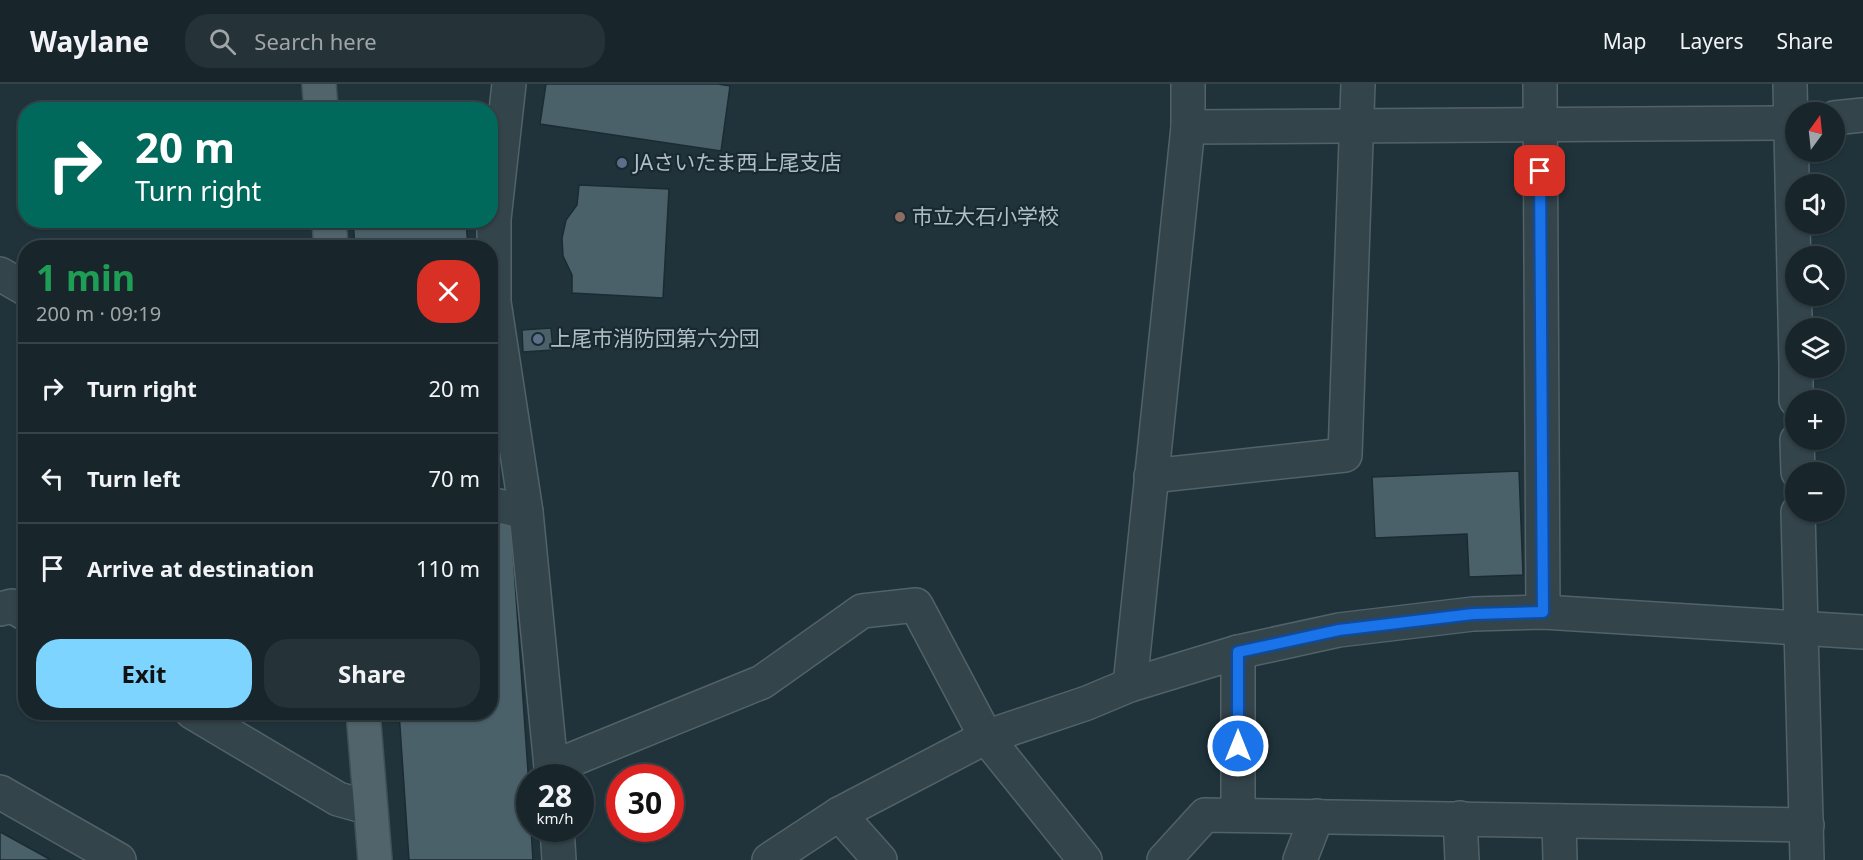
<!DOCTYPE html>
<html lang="en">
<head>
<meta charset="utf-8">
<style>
	body { margin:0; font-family:"Noto Sans","Noto Sans JP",sans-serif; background:#253238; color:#f1f3f6; height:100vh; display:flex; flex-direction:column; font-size:22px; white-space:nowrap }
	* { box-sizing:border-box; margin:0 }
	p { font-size:20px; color:#9fa5a9 }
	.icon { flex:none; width:33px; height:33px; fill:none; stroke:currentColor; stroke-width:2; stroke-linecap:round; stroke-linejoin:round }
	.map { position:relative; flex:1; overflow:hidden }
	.panel { position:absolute; left:18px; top:156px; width:480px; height:480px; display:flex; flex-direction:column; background:#18262c; border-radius:24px; box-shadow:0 2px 4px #0004,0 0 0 2px #364348 }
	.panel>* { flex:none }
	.guide { position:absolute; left:18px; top:18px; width:480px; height:126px; border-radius:24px; box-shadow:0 2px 4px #0004,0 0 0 2px #364348; background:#00695c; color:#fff; overflow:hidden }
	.needle { width:39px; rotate:15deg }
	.controls { position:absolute; left:1785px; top:18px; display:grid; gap:12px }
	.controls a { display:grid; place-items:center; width:60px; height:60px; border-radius:50%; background:#18262c; box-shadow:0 2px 4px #0004,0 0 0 2px #364348; font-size:30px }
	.speed { position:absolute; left:516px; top:680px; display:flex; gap:12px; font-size:30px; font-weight:700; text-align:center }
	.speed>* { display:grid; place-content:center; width:78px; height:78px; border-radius:50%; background:#18262c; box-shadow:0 2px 4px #0004,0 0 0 2px #364348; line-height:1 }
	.speed small { font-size:15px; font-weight:400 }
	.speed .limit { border:9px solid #d22; background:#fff; color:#111 }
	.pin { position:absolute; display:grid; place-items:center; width:51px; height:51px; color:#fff; margin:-26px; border-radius:12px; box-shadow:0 3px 9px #0006 }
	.me { position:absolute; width:66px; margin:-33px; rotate:0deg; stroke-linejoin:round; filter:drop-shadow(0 0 4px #0008) }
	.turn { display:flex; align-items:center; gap:21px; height:126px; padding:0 18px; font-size:27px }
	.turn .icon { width:78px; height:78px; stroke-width:2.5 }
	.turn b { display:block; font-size:42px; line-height:51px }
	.round { display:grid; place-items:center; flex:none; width:63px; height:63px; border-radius:24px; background:#253238 }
	.head { display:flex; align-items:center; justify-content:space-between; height:102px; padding:0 18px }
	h1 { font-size:36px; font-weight:700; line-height:45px; color:#1e9e55 }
	.button { display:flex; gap:12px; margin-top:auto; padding:12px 18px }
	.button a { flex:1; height:69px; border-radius:24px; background:#7cd4ff; color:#111; font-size:24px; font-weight:700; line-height:69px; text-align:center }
	.button a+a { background:#253238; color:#f1f3f6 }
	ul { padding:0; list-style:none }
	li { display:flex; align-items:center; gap:18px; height:90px; padding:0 18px; border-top:2px solid #364348 }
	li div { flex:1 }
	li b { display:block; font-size:22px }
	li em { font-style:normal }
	header { display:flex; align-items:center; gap:36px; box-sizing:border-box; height:84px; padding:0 30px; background:#18262c; border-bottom:2px solid #364348 }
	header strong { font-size:28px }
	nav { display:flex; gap:33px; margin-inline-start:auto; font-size:21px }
	.search { width:420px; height:54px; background:#253238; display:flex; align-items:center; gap:15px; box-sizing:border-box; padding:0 21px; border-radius:24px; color:#9fa5a9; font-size:22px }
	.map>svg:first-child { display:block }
	.building { fill:#4b6169; stroke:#1b2b32; stroke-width:1.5 }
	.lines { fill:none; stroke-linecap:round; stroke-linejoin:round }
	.minor-casing { stroke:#526269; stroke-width:36 }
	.major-casing { stroke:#405057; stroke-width:36 }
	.minor { stroke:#34444b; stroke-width:33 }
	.major { stroke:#51646b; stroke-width:33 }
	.route-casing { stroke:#114b97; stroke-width:15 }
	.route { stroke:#1a73e8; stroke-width:10 }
	.service-dot { fill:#5c6f8a; stroke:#192930; stroke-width:2 }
	.education-dot { fill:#8d6e63; stroke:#192930; stroke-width:2 }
	.labels { text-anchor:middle; stroke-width:4.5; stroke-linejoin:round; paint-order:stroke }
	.poi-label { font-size:21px; fill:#afbfc7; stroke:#192930; text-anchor:start }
</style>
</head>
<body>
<header>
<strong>Waylane</strong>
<div class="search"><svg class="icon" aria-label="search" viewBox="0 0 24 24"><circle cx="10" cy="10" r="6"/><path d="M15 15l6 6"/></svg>Search here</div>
<nav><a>Map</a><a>Layers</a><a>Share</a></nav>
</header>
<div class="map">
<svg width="1863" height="776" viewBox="0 0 1863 776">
	<rect width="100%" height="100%" fill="#20333b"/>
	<g class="building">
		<polygon points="546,0 718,0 730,2 721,67 540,40"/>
		<polygon points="579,101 669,105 663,214 572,209 572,191 563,172 562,154 566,136 577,121"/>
		<polygon points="353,136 466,136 468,164 355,164"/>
		<polygon points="551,244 553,266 523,268 522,246"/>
		<polygon points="1519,387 1523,491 1469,493 1467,450 1375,454 1372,393"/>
		<polygon points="511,439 530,717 530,744 531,744 533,776 409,776 399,628 490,628 490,441"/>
		<polygon points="0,748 51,776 0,776"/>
	</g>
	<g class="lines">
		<g class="minor-casing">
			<g id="minor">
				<polyline points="509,0 494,135 494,218 526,428 552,693"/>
				<polyline points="1540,0 1543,528"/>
				<polyline points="1790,0 1796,280"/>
				<polyline points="1834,34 1863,31"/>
				<polyline points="1188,43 1796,39"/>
				<polyline points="0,190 26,205"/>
				<polyline points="1796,284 1796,316"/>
				<polyline points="1797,356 1798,388"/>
				<polyline points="1151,392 1345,371 1358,0"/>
				<polyline points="490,420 526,428"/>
				<polyline points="1798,428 1807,776"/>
				<polyline points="0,525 12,522 26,530"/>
				<polyline points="1130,601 1188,43 1188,0"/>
				<polyline points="192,628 338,715 370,724"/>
				<polyline points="551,684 762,598 862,527 916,521 986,653 1085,776"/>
				<polyline points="0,708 119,776"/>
				<polyline points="839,730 880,776"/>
				<polyline points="1238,731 1238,568"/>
				<polyline points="1460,734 1462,776"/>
				<polyline points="1559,737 1560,776"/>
				<polyline points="557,744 559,776"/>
				<polyline points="769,776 839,730 986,653 1087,619 1130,601 1238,568 1339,546 1473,530 1543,528 1863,548"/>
				<polyline points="1164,776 1205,731 1807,741"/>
				<polyline points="1300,776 1317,732"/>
			</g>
		</g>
		<g class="major-casing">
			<g id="major">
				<polyline points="319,0 321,26"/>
				<polyline points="329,136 331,164"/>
				<polyline points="363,628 375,776"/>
			</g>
		</g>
		<use href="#minor" class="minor"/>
		<use href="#major" class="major"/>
	</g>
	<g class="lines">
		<g class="route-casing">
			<polyline id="route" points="1238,662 1238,568 1339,546 1473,530 1543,528 1540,87"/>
		</g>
		<use href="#route" class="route"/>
	</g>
	<g class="service-dot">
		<circle cx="622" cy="79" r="6"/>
		<circle cx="538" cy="255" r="6"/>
	</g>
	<circle class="education-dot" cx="900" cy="133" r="6"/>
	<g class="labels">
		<g class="poi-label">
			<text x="634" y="86">JAさいたま西上尾支店</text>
			<text x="912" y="140">市立大石小学校</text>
			<text x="550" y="262">上尾市消防団第六分団</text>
		</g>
	</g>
</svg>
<div class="controls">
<a><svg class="needle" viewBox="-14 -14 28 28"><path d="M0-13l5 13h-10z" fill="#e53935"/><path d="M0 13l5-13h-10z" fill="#9fa5a9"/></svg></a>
<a><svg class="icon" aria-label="sound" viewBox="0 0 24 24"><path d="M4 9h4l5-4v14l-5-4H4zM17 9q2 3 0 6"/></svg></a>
<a><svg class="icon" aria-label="search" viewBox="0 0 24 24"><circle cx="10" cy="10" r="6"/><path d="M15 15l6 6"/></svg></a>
<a><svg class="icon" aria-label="layers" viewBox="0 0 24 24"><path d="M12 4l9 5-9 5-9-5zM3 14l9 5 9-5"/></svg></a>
<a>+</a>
<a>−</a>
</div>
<div class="speed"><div>28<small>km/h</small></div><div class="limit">30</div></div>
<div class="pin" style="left:1540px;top:87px;background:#d93025"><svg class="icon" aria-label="arrive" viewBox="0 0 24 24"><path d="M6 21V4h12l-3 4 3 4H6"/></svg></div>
<svg class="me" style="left:1238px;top:662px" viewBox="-20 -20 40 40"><circle r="17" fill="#1a73e8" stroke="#fff" stroke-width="3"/><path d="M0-11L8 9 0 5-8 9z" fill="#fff"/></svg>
<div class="guide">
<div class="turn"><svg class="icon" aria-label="right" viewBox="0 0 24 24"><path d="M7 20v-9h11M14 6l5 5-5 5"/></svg><div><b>20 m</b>Turn right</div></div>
</div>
<section class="panel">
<div class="head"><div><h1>1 min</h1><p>200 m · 09:19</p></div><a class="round" style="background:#d93025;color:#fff"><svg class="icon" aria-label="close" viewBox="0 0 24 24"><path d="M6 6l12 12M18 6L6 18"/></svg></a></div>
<ul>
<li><svg class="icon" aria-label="right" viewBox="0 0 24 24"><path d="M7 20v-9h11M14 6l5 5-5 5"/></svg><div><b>Turn right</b></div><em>20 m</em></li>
<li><svg class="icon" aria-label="left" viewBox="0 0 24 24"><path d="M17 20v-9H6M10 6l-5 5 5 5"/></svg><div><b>Turn left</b></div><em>70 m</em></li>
<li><svg class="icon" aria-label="arrive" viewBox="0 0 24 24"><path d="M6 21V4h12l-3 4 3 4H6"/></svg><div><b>Arrive at destination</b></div><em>110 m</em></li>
</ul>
<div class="button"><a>Exit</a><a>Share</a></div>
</section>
</div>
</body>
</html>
